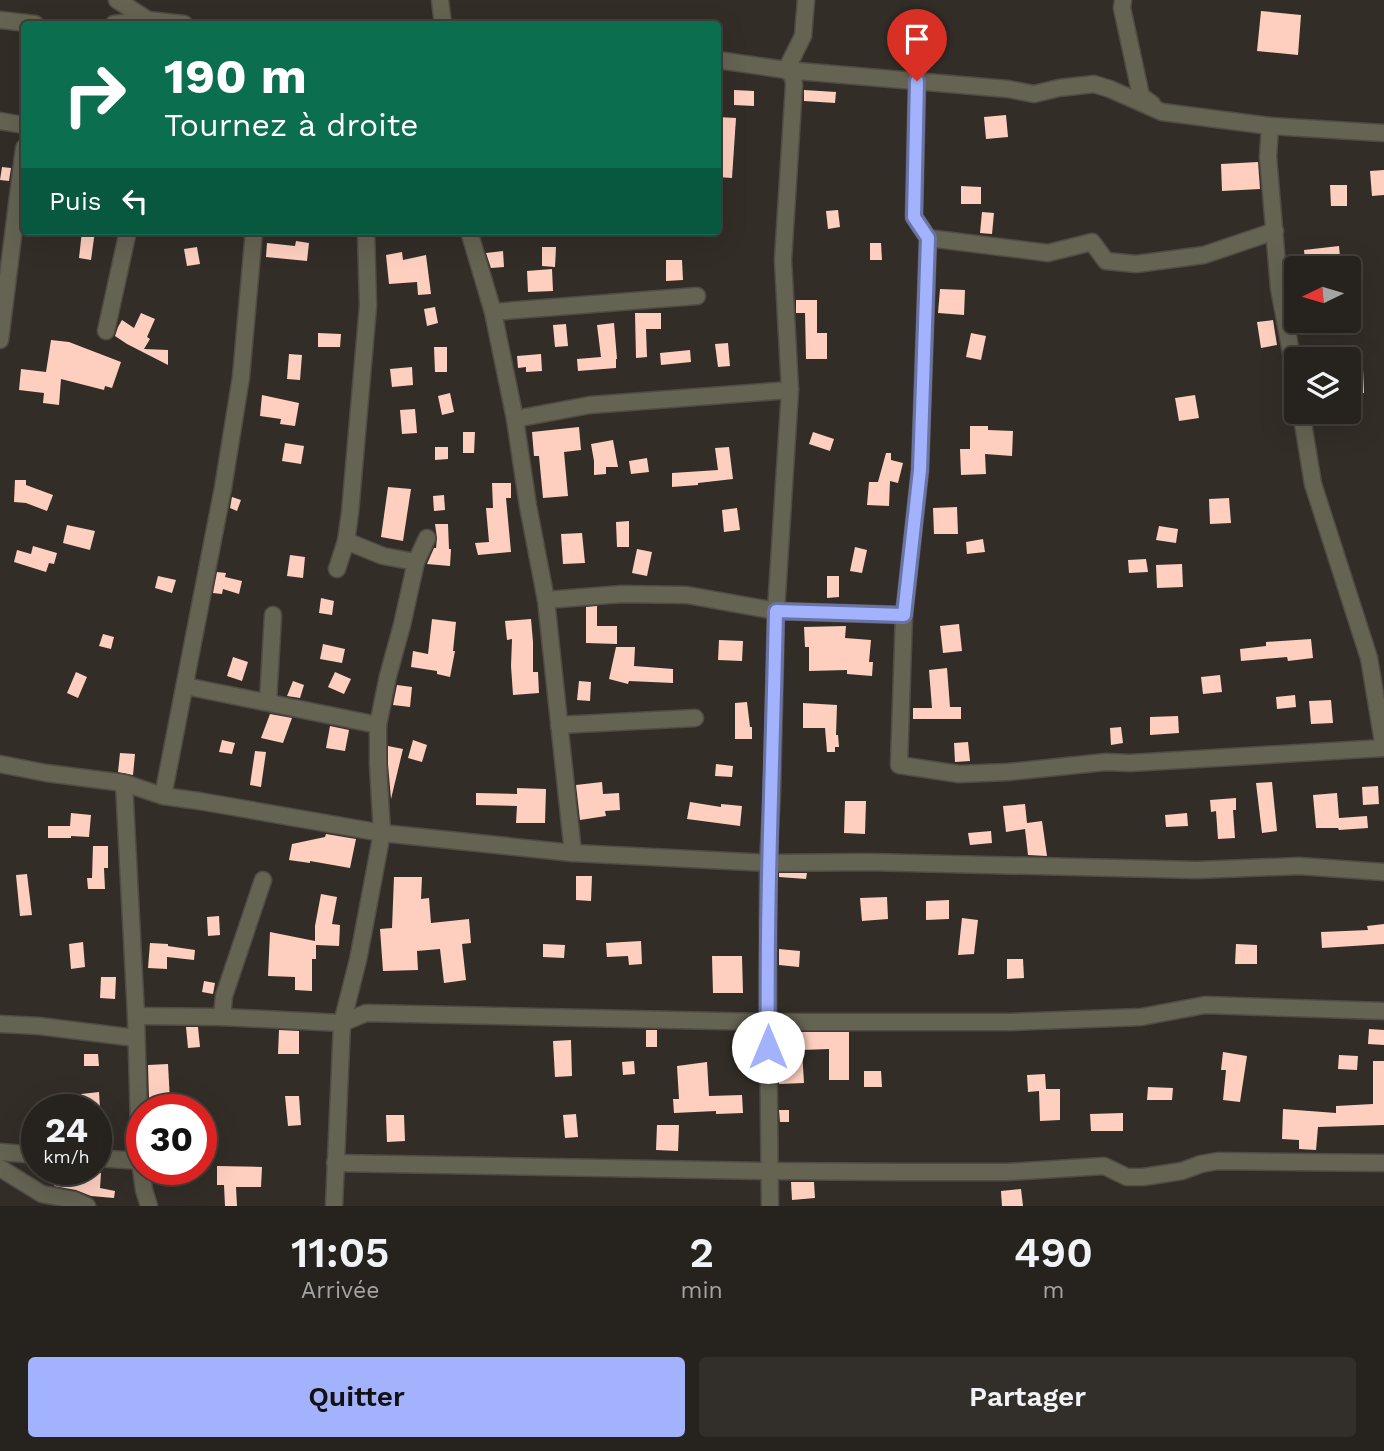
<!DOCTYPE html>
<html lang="fr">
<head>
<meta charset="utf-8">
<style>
	body { margin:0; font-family:"Work Sans",sans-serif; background:#322f2a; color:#f1f3f6; height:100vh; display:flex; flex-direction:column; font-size:26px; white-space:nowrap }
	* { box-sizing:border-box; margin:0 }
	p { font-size:23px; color:#a4a4a4 }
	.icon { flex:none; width:38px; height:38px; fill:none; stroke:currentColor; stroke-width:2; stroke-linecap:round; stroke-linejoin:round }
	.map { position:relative; height:1206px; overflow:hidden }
	.panel { display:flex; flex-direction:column; background:#26221d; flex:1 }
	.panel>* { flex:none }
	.guide { position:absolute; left:21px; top:21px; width:700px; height:214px; border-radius:7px; box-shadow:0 7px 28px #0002,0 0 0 2px #423f3b; background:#0b6e4f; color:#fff; overflow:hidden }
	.needle { width:46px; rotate:265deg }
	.tools { position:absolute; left:1284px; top:256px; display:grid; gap:14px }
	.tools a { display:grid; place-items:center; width:77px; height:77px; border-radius:7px; background:#26221d; box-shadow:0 7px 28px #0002,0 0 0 2px #423f3b; font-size:35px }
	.speed { position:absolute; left:21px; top:1094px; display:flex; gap:14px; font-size:35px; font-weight:700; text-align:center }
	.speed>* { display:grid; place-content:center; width:91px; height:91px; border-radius:50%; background:#26221d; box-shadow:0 7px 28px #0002,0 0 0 2px #423f3b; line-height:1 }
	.speed small { font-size:18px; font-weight:400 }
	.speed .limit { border:10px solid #d22; background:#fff; color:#111 }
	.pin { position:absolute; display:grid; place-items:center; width:60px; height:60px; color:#fff; margin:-72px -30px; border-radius:50% 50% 50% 0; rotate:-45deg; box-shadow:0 0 7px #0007 }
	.pin .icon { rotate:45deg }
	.me { position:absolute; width:77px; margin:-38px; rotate:0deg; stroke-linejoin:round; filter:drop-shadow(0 0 5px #0008) }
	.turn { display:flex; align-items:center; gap:24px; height:147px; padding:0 28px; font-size:32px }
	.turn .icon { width:91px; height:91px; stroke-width:2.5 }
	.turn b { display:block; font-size:49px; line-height:60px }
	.then { display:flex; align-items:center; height:66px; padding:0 28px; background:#0003; gap:14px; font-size:26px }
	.eta { display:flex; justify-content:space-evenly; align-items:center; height:119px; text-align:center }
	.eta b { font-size:42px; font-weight:600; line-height:49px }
	.cta { display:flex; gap:14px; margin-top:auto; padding:14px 28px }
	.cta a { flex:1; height:80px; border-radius:7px; background:#a3b2fd; color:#111; font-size:28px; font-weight:600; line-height:80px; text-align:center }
	.cta a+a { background:#322f2a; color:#f1f3f6 }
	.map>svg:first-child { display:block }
	.building { fill:#fecfbf }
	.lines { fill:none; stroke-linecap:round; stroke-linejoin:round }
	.minor-casing { stroke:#504b45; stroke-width:19 }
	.minor { stroke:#656352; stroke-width:16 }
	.route-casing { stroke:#6a74a4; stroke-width:18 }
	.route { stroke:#a3b2fd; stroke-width:12 }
</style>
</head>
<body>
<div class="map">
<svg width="1384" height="1206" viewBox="0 0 1384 1206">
	<rect width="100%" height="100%" fill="#322d27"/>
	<g class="building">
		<polygon points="1261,11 1301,15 1298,55 1257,51"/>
		<polygon points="734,90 754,91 754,106 734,105"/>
		<polygon points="804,90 836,92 835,103 804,101"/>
		<polygon points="1006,115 1008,137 986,139 984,117"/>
		<polygon points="718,117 736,118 732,178 718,177"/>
		<polygon points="1258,162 1260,189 1222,191 1221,164"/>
		<polygon points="2,167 11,168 9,181 0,180"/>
		<polygon points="1384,170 1384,195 1372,196 1370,171"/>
		<polygon points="1330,185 1347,185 1347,206 1331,206"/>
		<polygon points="961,186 981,187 981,204 961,204"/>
		<polygon points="838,210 840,227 828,229 826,211"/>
		<polygon points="982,212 994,213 992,234 980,233"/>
		<polygon points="82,231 95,231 91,260 79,258"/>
		<polygon points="296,241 309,243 307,261 266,257 267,243 295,246"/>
		<polygon points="870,243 881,243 882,260 870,260"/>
		<polygon points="1339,246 1341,268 1306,268 1304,250"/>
		<polygon points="197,247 200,264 187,266 184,249"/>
		<polygon points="542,247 556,247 555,267 542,266"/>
		<polygon points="503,251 504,267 491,268 486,253"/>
		<polygon points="402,252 403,260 426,255 431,294 418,295 417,282 389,284 386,255"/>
		<polygon points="666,260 682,260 683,280 666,281"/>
		<polygon points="552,269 553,291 528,292 527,271"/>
		<polygon points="940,289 965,290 964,315 938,313"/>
		<polygon points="796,300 817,300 817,333 827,333 827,359 806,359 805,313 796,313"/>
		<polygon points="435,307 438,323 427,326 424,309"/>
		<polygon points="141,313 155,319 147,337 150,339 144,349 168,350 168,365 127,344 115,336 118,327 122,320 134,328"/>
		<polygon points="635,313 661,313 661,329 646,329 647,357 636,358"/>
		<polygon points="1273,320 1277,345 1261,348 1257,322"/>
		<polygon points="614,323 617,359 616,359 616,368 578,371 577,359 601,357 597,325"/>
		<polygon points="566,324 568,346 555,347 553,325"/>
		<polygon points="318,333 341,334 340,347 318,347"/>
		<polygon points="971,333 986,336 981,360 966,357"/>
		<polygon points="51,340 69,342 121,362 112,388 105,386 104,390 61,379 59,405 43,403 44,393 19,390 21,369 46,372"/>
		<polygon points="728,343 730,366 718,367 715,344"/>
		<polygon points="434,347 447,347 447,372 435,372"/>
		<polygon points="690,350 691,362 661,365 660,353"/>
		<polygon points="289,354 302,355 300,380 287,379"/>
		<polygon points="541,354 542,371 526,372 526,367 518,368 517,356"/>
		<polygon points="412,367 413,385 392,387 390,369"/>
		<polygon points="1363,369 1364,393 1349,394 1349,370"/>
		<polygon points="450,393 454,412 442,415 438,396"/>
		<polygon points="262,395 299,403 295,426 280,424 281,419 260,416"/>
		<polygon points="1195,395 1199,418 1179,421 1175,398"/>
		<polygon points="415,409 417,433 402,434 400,410"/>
		<polygon points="970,426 988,426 988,430 1013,431 1012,456 985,454 986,474 961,475 960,449 970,449"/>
		<polygon points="579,427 581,450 564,452 568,496 543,498 539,456 534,456 532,432"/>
		<polygon points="463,432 475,432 474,453 463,453"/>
		<polygon points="813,432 834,439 830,451 809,444"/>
		<polygon points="613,440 618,467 606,467 606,474 594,475 594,461 591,444"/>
		<polygon points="285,443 304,446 301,464 282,461"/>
		<polygon points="435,447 448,447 448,459 435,460"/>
		<polygon points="729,447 733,479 698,483 698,485 672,487 672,473 718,470 715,448"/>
		<polygon points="886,453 891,453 891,460 903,463 898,483 890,481 889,506 867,505 869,482 878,482"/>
		<polygon points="647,458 649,472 631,474 629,461"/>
		<polygon points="15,480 26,480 26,485 53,495 47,511 26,503 14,502"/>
		<polygon points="492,483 511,483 511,498 506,498 511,552 478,555 475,543 489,542 486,508 493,508"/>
		<polygon points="388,487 411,489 403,541 381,537"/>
		<polygon points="444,495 445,510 434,511 433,496"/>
		<polygon points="232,497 241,500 237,511 230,508"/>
		<polygon points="1229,498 1231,523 1210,524 1209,499"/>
		<polygon points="957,507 958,534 934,534 933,508"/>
		<polygon points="737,508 740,530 724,532 722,510"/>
		<polygon points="629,521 629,547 617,547 616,522"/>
		<polygon points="435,524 448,524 449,549 451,549 450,566 427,564 434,548 436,548 437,538"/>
		<polygon points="67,525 95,531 90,550 63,543"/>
		<polygon points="1159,526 1178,529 1176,543 1156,540"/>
		<polygon points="582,533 585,563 563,564 561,534"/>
		<polygon points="983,539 985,552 967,554 966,542"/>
		<polygon points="33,546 57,553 54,564 49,563 46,572 14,562 17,550 31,554"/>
		<polygon points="855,547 867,550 862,573 850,571"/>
		<polygon points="637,549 652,552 647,576 632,573"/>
		<polygon points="290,555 305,557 303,578 287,576"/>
		<polygon points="1146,559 1148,572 1129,573 1128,560"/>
		<polygon points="1182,564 1183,587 1157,588 1156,565"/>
		<polygon points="217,572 226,573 225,577 242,581 239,594 223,589 222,594 213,593"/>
		<polygon points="158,576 176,580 172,593 155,588"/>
		<polygon points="827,576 839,576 839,597 827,598"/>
		<polygon points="321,598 334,601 332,615 319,613"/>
		<polygon points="597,606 597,626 617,626 617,644 586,643 586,607"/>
		<polygon points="432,619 456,622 453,651 455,651 450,677 437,674 437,671 411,667 413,651 428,654"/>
		<polygon points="531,619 533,642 533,672 538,672 539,693 513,695 511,666 512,639 507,640 505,621"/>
		<polygon points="959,624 962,651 943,653 940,626"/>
		<polygon points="846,626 845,638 871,640 869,662 873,662 872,676 847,674 847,670 809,671 809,647 805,647 804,627"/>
		<polygon points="103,634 114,637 111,649 99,646"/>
		<polygon points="1311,639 1313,658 1288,661 1287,657 1241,661 1240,649 1266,646 1266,642"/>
		<polygon points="719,640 743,641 742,661 718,660"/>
		<polygon points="323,644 345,649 342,663 320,659"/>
		<polygon points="616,647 635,647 634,666 673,669 673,683 629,681 628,684 609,679"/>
		<polygon points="233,657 248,662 242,681 227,676"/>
		<polygon points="947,668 950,707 961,707 961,719 913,719 913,708 932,708 929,670"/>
		<polygon points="76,672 87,677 78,698 67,693"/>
		<polygon points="335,672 351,679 344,694 328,687"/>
		<polygon points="1220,675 1222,692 1203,694 1201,677"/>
		<polygon points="293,681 304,685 300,698 287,696"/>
		<polygon points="579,681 591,682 590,701 577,700"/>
		<polygon points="397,685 412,687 410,707 393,705"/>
		<polygon points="1295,695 1296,707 1277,709 1276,697"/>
		<polygon points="1331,700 1333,723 1311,724 1309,701"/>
		<polygon points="747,702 750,727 752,727 752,739 735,739 735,703"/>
		<polygon points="803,703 837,705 836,735 838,735 839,747 835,747 835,752 827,752 825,728 803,728"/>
		<polygon points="270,714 292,718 283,743 261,738"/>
		<polygon points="1178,716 1179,733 1150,735 1150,717"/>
		<polygon points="330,726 349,730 345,751 326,748"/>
		<polygon points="1121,727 1123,743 1111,745 1110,728"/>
		<polygon points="222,740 235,743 232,754 219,752"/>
		<polygon points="413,740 427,745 422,762 408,758"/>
		<polygon points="968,742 970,761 955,762 954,743"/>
		<polygon points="388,746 403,749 391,799 388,764"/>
		<polygon points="255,751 266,752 261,787 250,785"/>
		<polygon points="120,753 135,754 133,775 118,772"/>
		<polygon points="716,764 733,766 732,777 715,776"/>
		<polygon points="602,782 603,794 619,793 620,810 605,811 606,816 580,820 576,785"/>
		<polygon points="1272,782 1277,831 1262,833 1256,783"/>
		<polygon points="1378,786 1379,804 1363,805 1362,787"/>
		<polygon points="517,788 546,789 545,823 516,823 517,806 476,805 476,793 517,794"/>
		<polygon points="1337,793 1339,818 1367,816 1368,828 1339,830 1338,828 1316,828 1313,795"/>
		<polygon points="1236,798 1236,810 1233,810 1235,838 1218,839 1216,811 1211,812 1210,800"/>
		<polygon points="845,801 866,801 865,834 844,833"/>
		<polygon points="690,802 721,807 721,804 742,806 740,826 687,819"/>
		<polygon points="1025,804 1027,823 1042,821 1047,856 1028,855 1025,829 1006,832 1003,806"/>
		<polygon points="71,813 91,815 89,837 71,836 71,838 48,838 48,826 70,826"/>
		<polygon points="1187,813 1188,826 1166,827 1165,815"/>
		<polygon points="991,831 992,843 970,845 968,833"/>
		<polygon points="326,834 356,839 350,868 310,861 310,863 289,860 292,844 325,837"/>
		<polygon points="93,846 108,846 108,868 104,868 105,889 88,889 87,878 92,878"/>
		<polygon points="779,873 807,873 806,879 779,877"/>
		<polygon points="27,874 32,915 20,916 16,875"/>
		<polygon points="576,876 592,876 591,901 576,900"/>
		<polygon points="394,877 422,877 421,899 429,898 431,923 469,919 471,943 462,944 466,980 444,983 440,949 417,951 418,970 383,971 380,929 392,928"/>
		<polygon points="321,894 337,897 332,924 340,925 339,946 316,945 316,959 312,959 312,991 295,990 295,977 268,976 270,932 315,941 315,926"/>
		<polygon points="887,897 888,919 862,921 860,898"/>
		<polygon points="949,900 949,919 926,920 926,901"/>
		<polygon points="219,916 220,935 208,936 207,917"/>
		<polygon points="962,918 978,920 974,954 958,955"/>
		<polygon points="1384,924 1384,944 1322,948 1321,932 1368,930 1367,926"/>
		<polygon points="641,941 642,964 629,965 628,956 607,957 606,943"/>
		<polygon points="83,942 85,967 71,969 69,944"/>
		<polygon points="150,943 168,944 168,946 195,950 194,960 167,957 167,969 148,968"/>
		<polygon points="543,944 565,945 564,958 543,957"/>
		<polygon points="1236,944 1257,945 1257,964 1235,964"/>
		<polygon points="779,949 800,951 799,967 779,965"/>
		<polygon points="712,956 742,956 743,993 713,993"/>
		<polygon points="1007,959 1023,959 1024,978 1007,979"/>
		<polygon points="101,977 116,977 115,999 100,998"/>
		<polygon points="204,981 215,983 213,994 202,992"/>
		<polygon points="186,1027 198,1027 200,1047 188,1048"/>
		<polygon points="1369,1029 1384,1030 1384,1045 1368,1044"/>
		<polygon points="279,1030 299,1031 299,1054 278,1054"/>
		<rect x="646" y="1030" width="11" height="17"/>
		<polygon points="779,1032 849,1032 849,1080 829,1080 829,1049 802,1050 804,1083 779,1084"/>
		<polygon points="571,1040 572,1076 555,1077 553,1041"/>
		<polygon points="1223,1052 1247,1056 1240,1102 1223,1100 1226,1070 1221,1070"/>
		<polygon points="84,1054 98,1054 99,1066 84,1066"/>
		<polygon points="1339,1055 1358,1056 1357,1070 1338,1069"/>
		<polygon points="634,1061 635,1074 623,1075 622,1062"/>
		<polygon points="1373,1061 1384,1061 1384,1125 1318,1127 1316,1150 1299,1149 1299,1140 1282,1139 1283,1109 1336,1113 1336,1106 1373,1104"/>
		<polygon points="707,1062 709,1096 742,1095 743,1113 716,1114 716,1111 674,1113 673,1099 679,1099 677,1066"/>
		<polygon points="168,1064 170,1101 149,1099 148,1065"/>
		<polygon points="864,1071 881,1071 882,1087 864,1087"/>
		<polygon points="1045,1074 1046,1089 1060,1089 1060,1120 1040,1121 1039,1091 1028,1092 1027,1075"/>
		<polygon points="1148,1087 1173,1088 1172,1100 1147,1100"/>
		<polygon points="99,1092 100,1108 82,1109 81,1094"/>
		<polygon points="285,1096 299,1096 301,1125 288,1126"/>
		<polygon points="779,1110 789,1110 789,1122 780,1122"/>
		<polygon points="1123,1113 1123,1131 1091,1131 1090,1114"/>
		<polygon points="576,1114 578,1137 565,1138 563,1115"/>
		<polygon points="386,1115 404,1115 405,1141 387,1142"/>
		<polygon points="657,1125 679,1125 678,1151 656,1150"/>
		<polygon points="217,1166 262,1167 261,1187 236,1187 237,1206 225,1206 224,1185 217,1185"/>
		<polygon points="82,1172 101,1173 100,1188 115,1191 114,1198 91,1196 76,1190 54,1186 56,1178 81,1184"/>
		<polygon points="791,1182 814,1182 815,1198 792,1200"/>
		<polygon points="1021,1189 1023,1206 1002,1206 1001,1191"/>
	</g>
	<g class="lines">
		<g class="minor-casing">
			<g id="minor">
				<polyline points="117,0 148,20"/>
				<polyline points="440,0 443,24"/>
				<polyline points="806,0 803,36 786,70 1008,89 1034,94 1059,88 1094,84 1110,89 1162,112 1270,126 1384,133"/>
				<polyline points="1123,0 1122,8 1141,96 1152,104"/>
				<polyline points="0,20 35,24"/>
				<polyline points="114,24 148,20 184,24"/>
				<polyline points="718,60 786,70 793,76 794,85 783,260 790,390 776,611 772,792 768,863 768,1022 770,1206"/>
				<polyline points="917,81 914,217 928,238 920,470 904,615 899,765 959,774 1008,772 1106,762 1130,763 1384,748"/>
				<polyline points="0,121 24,125"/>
				<polyline points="1270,126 1268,157 1279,288 1297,385"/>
				<polyline points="469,231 493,312 515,419 528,506 546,600 573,853"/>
				<polyline points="928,238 1048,253 1092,242 1106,261 1136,264 1204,255 1275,231"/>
				<polyline points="493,312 697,296"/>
				<polyline points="106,331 128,231"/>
				<polyline points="0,340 24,148"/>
				<polyline points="1301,411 1313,484 1369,658 1384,748"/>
				<polyline points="515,419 590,405 790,390"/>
				<polyline points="346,541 383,556 416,562"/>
				<polyline points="337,569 346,541 350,513 368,306 366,231"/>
				<polyline points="546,600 622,594 687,595 776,611 904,615"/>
				<polyline points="185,686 378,725"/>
				<polyline points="268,702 273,615"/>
				<polyline points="559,725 695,718"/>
				<polyline points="0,764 46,773 124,783 163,796 199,801 382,833 573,853 768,863 868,862 1197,870 1299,866 1384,872"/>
				<polyline points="124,783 136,1016 140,1161 144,1190 149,1206"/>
				<polyline points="163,796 223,488 241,377 254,231"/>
				<polyline points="136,1016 222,1017 342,1023 366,1013 768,1022 1011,1022 1141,1017 1205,1005 1384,1011"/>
				<polyline points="222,1017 224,996 263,880"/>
				<polyline points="0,1024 39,1026 136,1038"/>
				<polyline points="0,1152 37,1155"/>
				<polyline points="96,1158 140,1161"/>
				<polyline points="335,1163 770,1171 900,1172 1007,1172 1104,1166 1127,1177 1143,1177 1182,1171 1201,1164 1218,1161 1384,1163"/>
				<polyline points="0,1168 42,1194 74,1200 87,1206"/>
				<polyline points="334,1206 342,1023 358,960 382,833 378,764 378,725 388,676 402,625 416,562 427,538"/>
			</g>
		</g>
		<use href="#minor" class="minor"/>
	</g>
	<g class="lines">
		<g class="route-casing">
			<path id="route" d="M768,1047C766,901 773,756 776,611L904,615L920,470L928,238L914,217L917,81"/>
		</g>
		<use href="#route" class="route"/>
	</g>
</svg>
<div class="tools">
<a><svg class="needle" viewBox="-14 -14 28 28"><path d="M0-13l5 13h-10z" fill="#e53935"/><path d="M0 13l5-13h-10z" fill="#a4a4a4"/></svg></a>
<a><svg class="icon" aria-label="layers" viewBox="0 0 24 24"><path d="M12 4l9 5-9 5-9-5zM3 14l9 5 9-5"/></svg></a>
</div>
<div class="speed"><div>24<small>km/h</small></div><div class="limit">30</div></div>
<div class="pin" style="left:917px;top:81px;background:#d93025"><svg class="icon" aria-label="arrive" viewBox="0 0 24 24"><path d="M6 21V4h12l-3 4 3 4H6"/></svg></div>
<svg class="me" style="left:768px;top:1047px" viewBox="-20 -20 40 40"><circle r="19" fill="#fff"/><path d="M0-13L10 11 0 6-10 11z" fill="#a3b2fd"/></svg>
<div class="guide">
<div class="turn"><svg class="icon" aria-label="right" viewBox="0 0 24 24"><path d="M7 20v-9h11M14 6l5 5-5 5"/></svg><div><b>190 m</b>Tournez à droite</div></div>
<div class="then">Puis<svg class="icon" aria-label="left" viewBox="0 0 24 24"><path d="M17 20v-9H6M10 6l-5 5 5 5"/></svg></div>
</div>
</div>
<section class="panel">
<div class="eta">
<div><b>11:05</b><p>Arrivée</p></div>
<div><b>2</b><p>min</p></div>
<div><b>490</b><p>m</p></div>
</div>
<div class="cta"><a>Quitter</a><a>Partager</a></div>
</section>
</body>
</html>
